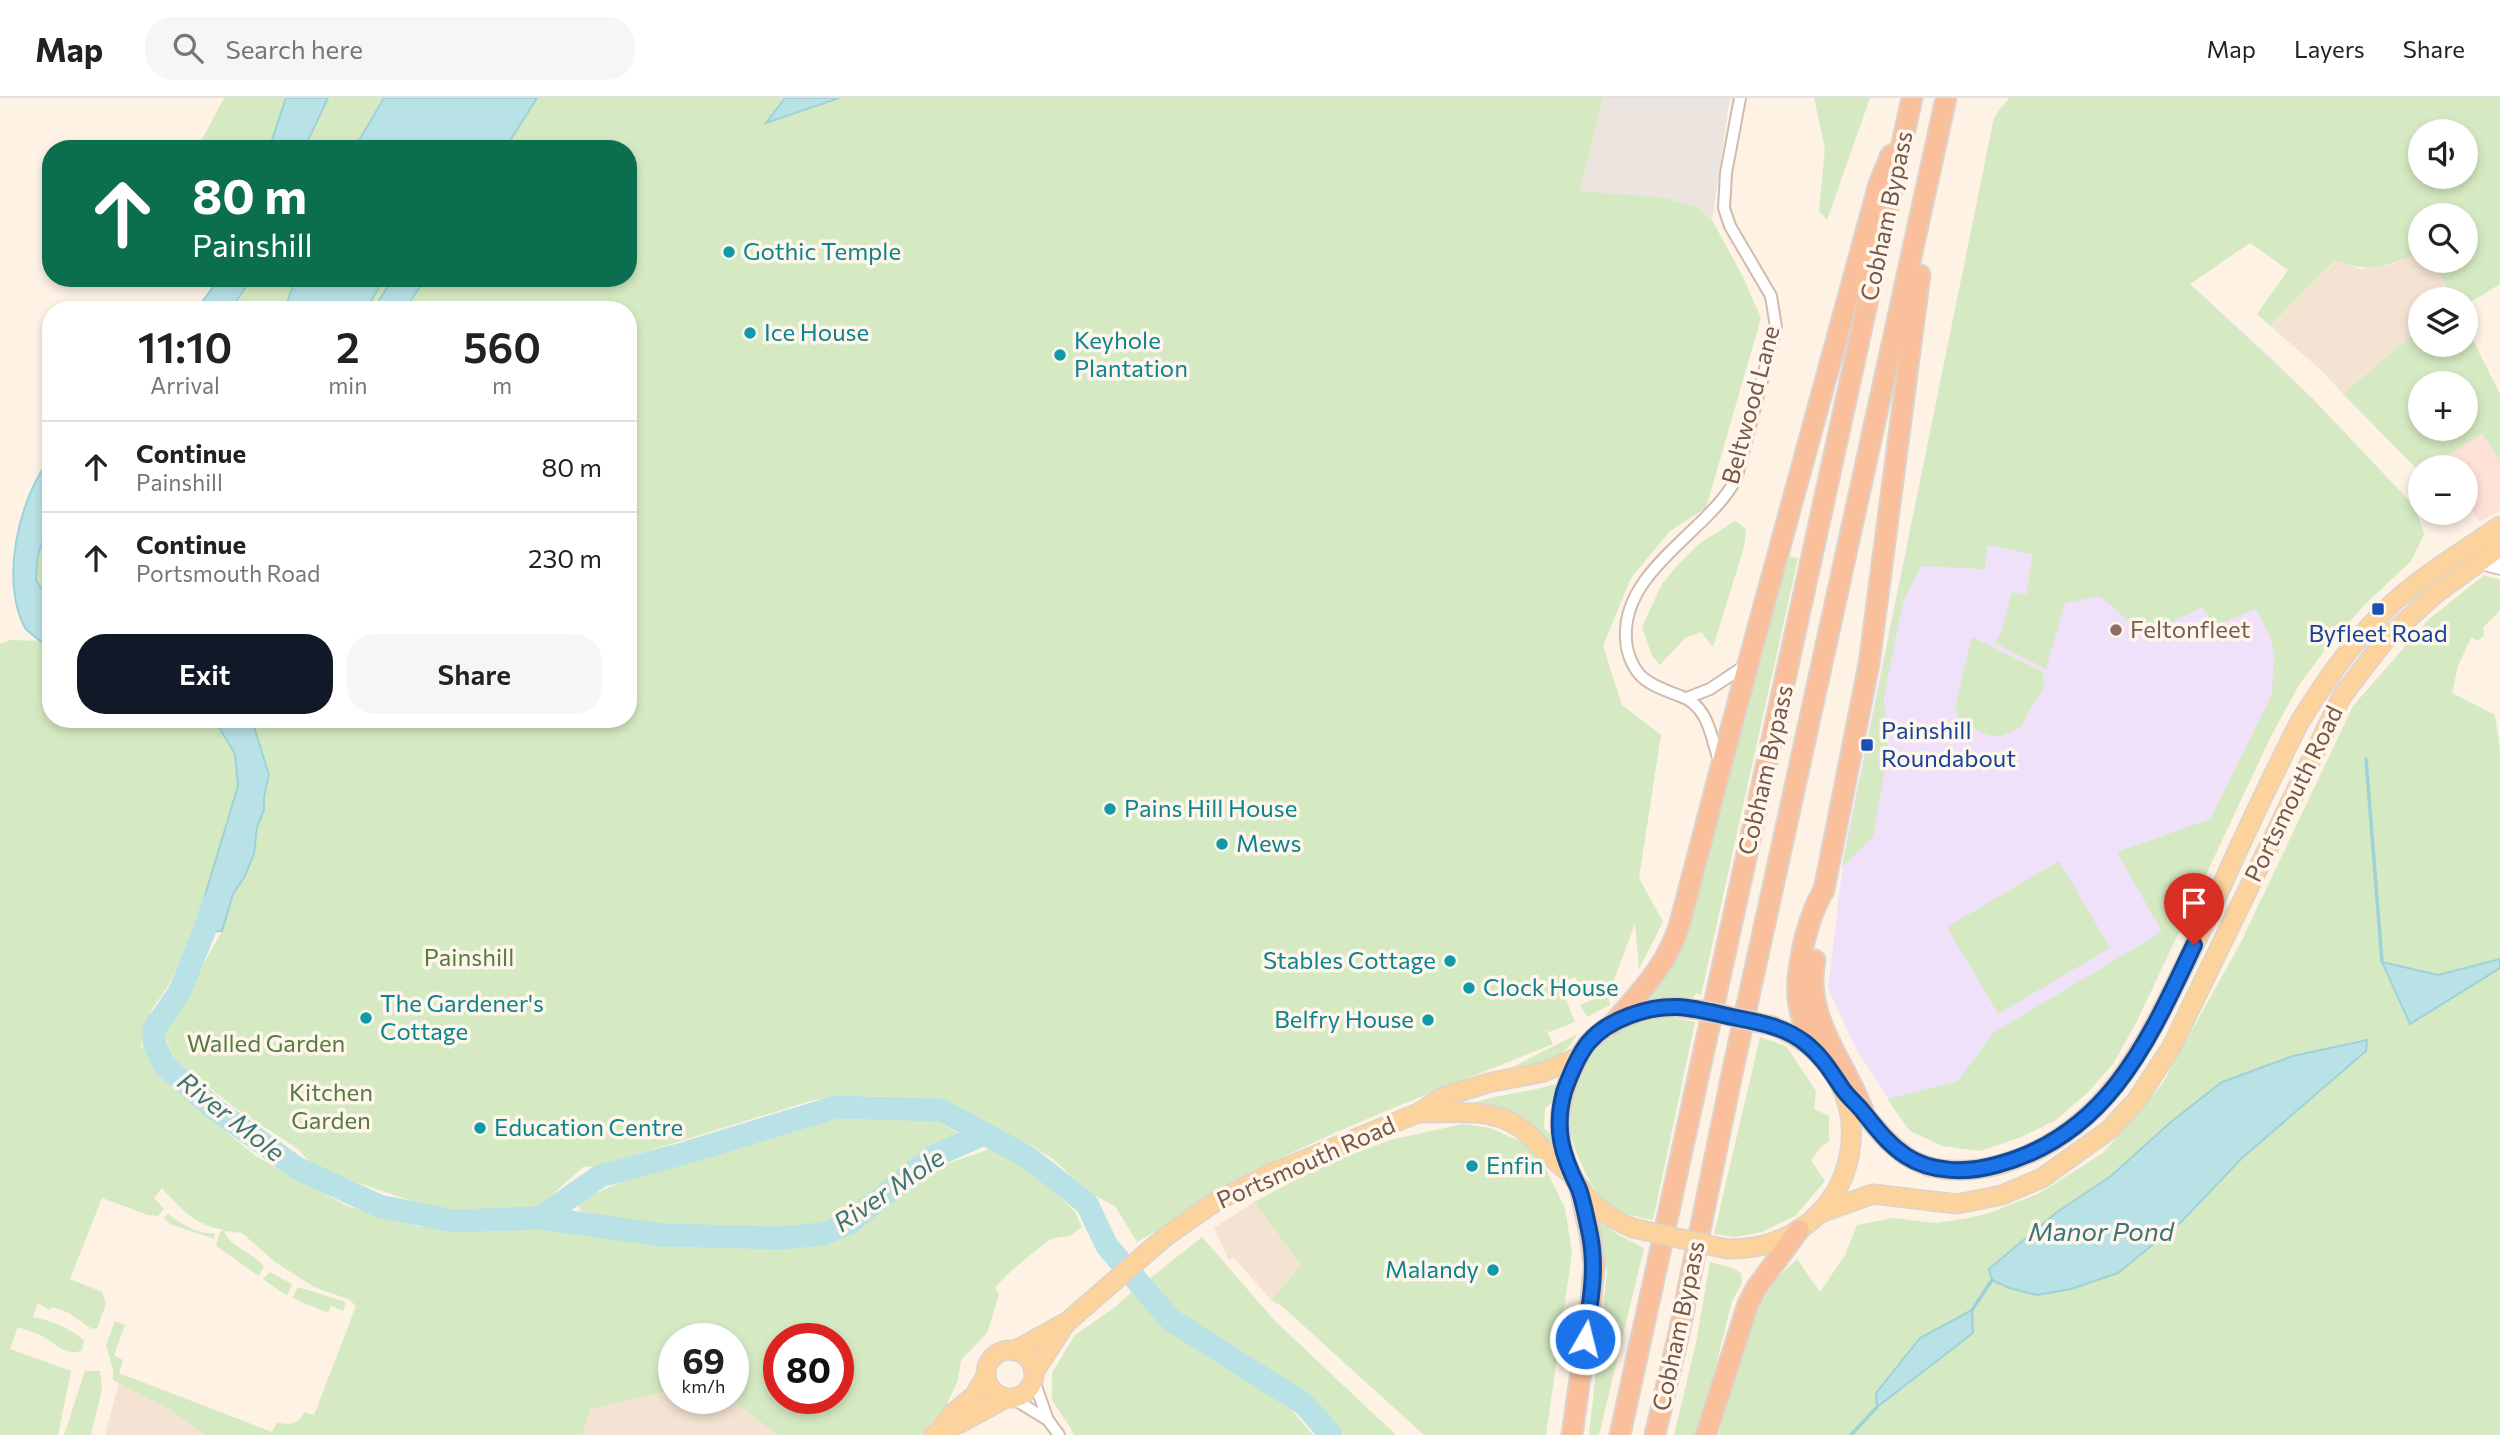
<!DOCTYPE html>
<html lang="en">
<head>
<meta charset="utf-8">
<style>
	body { margin:0; font-family:Commissioner,sans-serif; background:#f6f6f6; color:#222; height:100vh; display:flex; flex-direction:column; font-size:26px; white-space:nowrap }
	* { box-sizing:border-box; margin:0 }
	p { font-size:23px; color:#767676 }
	.icon { flex:none; width:38px; height:38px; fill:none; stroke:currentColor; stroke-width:2; stroke-linecap:round; stroke-linejoin:round }
	.map { position:relative; flex:1; overflow:hidden }
	.panel { position:absolute; left:42px; top:203px; width:595px; height:427px; display:flex; flex-direction:column; background:#fff; border-radius:28px; box-shadow:0 4px 10px #0003 }
	.panel>* { flex:none }
	.guide { position:absolute; left:42px; top:42px; width:595px; height:147px; border-radius:28px; box-shadow:0 4px 10px #0003; background:#0b6e4f; color:#fff; overflow:hidden }
	.controls { position:absolute; left:2408px; top:21px; display:grid; gap:14px }
	.controls a { display:grid; place-items:center; width:70px; height:70px; border-radius:50%; background:#fff; box-shadow:0 4px 10px #0003; font-size:35px }
	.speed { position:absolute; left:658px; top:1225px; display:flex; gap:14px; font-size:35px; font-weight:700; text-align:center }
	.speed>* { display:grid; place-content:center; width:91px; height:91px; border-radius:50%; background:#fff; box-shadow:0 4px 10px #0003; line-height:1 }
	.speed small { font-size:18px; font-weight:400 }
	.speed .limit { border:10px solid #d22; background:#fff; color:#111 }
	.pin { position:absolute; display:grid; place-items:center; width:60px; height:60px; color:#fff; margin:-72px -30px; border-radius:50% 50% 50% 0; rotate:-45deg; box-shadow:0 0 7px #0007 }
	.pin .icon { rotate:45deg }
	.me { position:absolute; width:77px; margin:-38px; rotate:8deg; stroke-linejoin:round; filter:drop-shadow(0 0 5px #0008) }
	.turn { display:flex; align-items:center; gap:24px; height:147px; padding:0 35px; font-size:32px }
	.turn .icon { width:91px; height:91px; stroke-width:2.5 }
	.turn b { display:block; font-size:49px; line-height:60px }
	.eta { display:flex; justify-content:space-evenly; align-items:center; height:119px; text-align:center }
	.eta b { font-size:42px; font-weight:600; line-height:49px }
	.button { display:flex; gap:14px; margin-top:auto; padding:14px 35px }
	.button a { flex:1; height:80px; border-radius:28px; background:#111827; color:#fff; font-size:28px; font-weight:600; line-height:80px; text-align:center }
	.button a+a { background:#f6f6f6; color:#222 }
	ul { padding:0; list-style:none }
	li { display:flex; align-items:center; gap:21px; height:91px; padding:0 35px; border-top:2px solid #e0e0e0 }
	li div { flex:1 }
	li b { display:block; font-size:26px }
	li em { font-style:normal }
	header { display:flex; align-items:center; gap:42px; box-sizing:border-box; height:98px; padding:0 35px; background:#fff; border-bottom:2px solid #e0e0e0 }
	header strong { font-size:33px }
	nav { display:flex; gap:38px; margin-inline-start:auto; font-size:24px }
	.search { width:490px; height:63px; background:#f6f6f6; display:flex; align-items:center; gap:18px; box-sizing:border-box; padding:0 24px; border-radius:28px; color:#767676; font-size:26px }
	.map>svg:first-child { display:block }
	.residential { fill:#f4e3d2 }
	.commercial { fill:#fde1d8 }
	.industrial { fill:#ece4df }
	.education { fill:#efe1f9 }
	.green { fill:#d5eac2; fill-rule:evenodd }
	.water { fill:#b8e2e6; stroke:#9ed2d8; stroke-width:2 }
	.lines { fill:none; stroke-linecap:round; stroke-linejoin:round }
	.stream { stroke:#9ed2d8; stroke-width:3.5 }
	.river { stroke:#b8e2e6; stroke-width:23 }
	.minor-casing { stroke:#d0bbad; stroke-width:14 }
	.secondary-casing { stroke:#d3baaa; stroke-width:19 }
	.primary-casing { stroke:#dbd3d0; stroke-width:21 }
	.trunk-casing { stroke:#dbd3d0; stroke-width:23 }
	.minor { stroke:#fff; stroke-width:10 }
	.secondary { stroke:#fff; stroke-width:16 }
	.primary { stroke:#fcd39c; stroke-width:18 }
	.trunk { stroke:#fac09b; stroke-width:19 }
	.primary-bridge-casing { stroke:#dbd3d0; stroke-width:21; stroke-linecap:butt }
	.primary-bridge { stroke:#fcd39c; stroke-width:18 }
	.route-casing { stroke:#114b97; stroke-width:18 }
	.route { stroke:#1a73e8; stroke-width:12 }
	.culture-dot { fill:#0f9aa8; stroke:#fff6eb; stroke-width:2.5 }
	.transit-dot { fill:#1a4fb4; stroke:#fff6eb; stroke-width:2.5 }
	.education-dot { fill:#8d6e63; stroke:#fff6eb; stroke-width:2.5 }
	.labels { text-anchor:middle; stroke-width:7; stroke-linejoin:round; paint-order:stroke }
	.street-label { font-size:24px; fill:#765749; stroke:#fff6eb }
	.culture-label { font-size:24px; fill:#0d838f; stroke:#fff6eb; text-anchor:start }
	.education-label { font-size:24px; fill:#785e54; stroke:#fff6eb; text-anchor:start }
	.transit-label { font-size:24px; fill:#164399; stroke:#fff6eb }
	.park-label { font-size:24px; fill:#557b41; stroke:#fff6eb }
	.water-label { font-size:26px; font-style:italic; fill:#3c747c; stroke:#fff6eb }
</style>
</head>
<body>
<header>
<strong>Map</strong>
<div class="search"><svg class="icon" aria-label="search" viewBox="0 0 24 24"><circle cx="10" cy="10" r="6"/><path d="M15 15l6 6"/></svg>Search here</div>
<nav><a>Map</a><a>Layers</a><a>Share</a></nav>
</header>
<div class="map">
<svg width="2500" height="1337" viewBox="0 0 2500 1337">
	<rect width="100%" height="100%" fill="#fdf2e4"/>
	<g class="residential">
		<polygon points="2412,158 2439,175 2450,196 2445,201 2420,201 2420,230 2343,296 2321,272 2270,228 2336,163 2361,171 2387,168"/>
		<polygon points="1254,1104 1301,1167 1271,1202 1234,1160 1229,1162 1214,1130"/>
		<polygon points="119,1284 171,1312 204,1337 105,1337"/>
		<polygon points="674,1292 674,1300 729,1300 778,1337 583,1337 590,1311"/>
	</g>
	<polygon class="commercial" points="2482,336 2500,362 2500,412 2480,424 2466,406 2466,369 2429,369"/>
	<polygon class="industrial" points="1603,0 1730,0 1712,122 1698,110 1580,94"/>
	<polygon class="education" points="2002,7 2011,22 2271,260 2312,300 2415,409 2424,436 2411,463 2363,508 2322,556 2299,587 2272,636 2137,923 2113,966 2087,995 2056,1022 2021,1039 1980,1053 1943,1048 1910,1033 1857,953 1828,890 1845,749 1994,20"/>
	<g class="green">
		<polygon points="224,0 286,0 269,51 197,51"/>
		<path d="M328,0H1603L1580,93L1666,100L1698,110L1712,122L1742,177L1761,220L1706,410L1670,433L1631,480L1603,548L1622,607L1661,637L1639,780L1663,824L1639,871L1635,826L1608,897L1610,907L1587,919L1580,907L1605,896L1600,885L1590,888L1591,891L1583,894L1575,879L1560,886L1575,924L1549,934L1546,931L1553,946C1450,988 1344,1026 1245,1078C1208,1098 1173,1123 1137,1144L1115,1108L1088,1094L1053,1061L1029,1046L987,1027L944,1001L862,998L814,1002L599,1068L583,1069L533,1114L451,1116L316,1071L298,1051L234,1009L174,961L164,936L222,833L233,796L245,778L254,756L257,729L264,712V699L269,677L254,629L247,621H628V212H230L252,180H628V51H304Z"/>
		<polygon points="1814,0 1870,0 1827,122 1819,113 1825,50"/>
		<path d="M2009,0H2500V186L2471,204L2466,228L2500,296V362L2482,336L2429,369H2420V374L2343,296L2420,230V247H2466V201H2445L2450,195L2439,175L2412,158C2376,171 2372,174 2335,163L2270,228L2257,216L2288,172L2250,145L2190,186L2312,300L2415,409L2424,436L2411,463L2363,508L2322,556L2299,587L2272,636L2137,923L2113,966L2087,995L2056,1022L2021,1039L1980,1053L1943,1048L1910,1033L1887,1001L1958,983L1993,935L2162,834L2117,754L2210,721L2272,596L2274,556L2270,538L2256,511L2214,528L2202,509L2145,538L2100,498L2065,505L2046,571L1995,545L2001,534L2012,494L2026,497L2033,456L1987,447L1985,471L1921,468L1903,504L1884,599L1888,655L1873,739L1842,769L1994,20ZM2420,33H2466V79H2420ZM2420,117H2466V163H2420ZM2420,285H2466V331H2420Z"/>
		<polygon points="51,420 51,506 36,482 38,457"/>
		<polygon points="1735,423 1746,431 1744,449 1713,549 1701,534 1685,540 1660,567 1652,558 1642,529 1662,486 1676,469 1700,445"/>
		<polygon points="1788,458 1798,460 1701,897 1696,895 1693,900 1669,900 1640,905 1663,885 1683,846"/>
		<path d="M2484,477L2500,482V512L2483,530L2484,537L2478,543L2471,540L2458,568L2452,595L2495,617L2500,652V1337H1719L1747,1232L1774,1183L1797,1161L1820,1194L1845,1157L1857,1127L1893,1120L1935,1125L1969,1120L1992,1114L2040,1095L2103,1055L2162,986L2240,846L2353,608L2428,522ZM2366,954L2242,1060L2182,1123L1992,1182L1989,1171L2057,1114L2111,1078L2172,1023L2222,984Z"/>
		<polygon points="1972,539 2043,574 2044,588 2020,630 2000,638 1989,637 1960,625 1955,609"/>
		<path d="M10,542L41,543L51,550V621H207L217,626L235,656L238,688L197,824L169,887L152,911L141,948L171,989L257,1059L347,1108L420,1129L529,1130L742,1149L827,1144L841,1140L893,1098L913,1090L936,1069L993,1050L999,1051L1040,1079L1075,1114L1082,1129L1070,1138L1059,1139L1049,1142L1012,1172L995,1189L999,1197L987,1235L961,1262L958,1282L946,1308L920,1337H778L729,1300H733V1241H674V1292L590,1311L583,1337H204L171,1312L113,1282V1272L106,1247L115,1223L125,1227L114,1257L123,1262L119,1275L272,1334L277,1324C290,1328 297,1326 305,1314L314,1317L356,1208L350,1202L314,1189L275,1164L242,1135L224,1133C230,1149 252,1154 264,1168L259,1178L216,1148L220,1134L224,1132C196,1128 180,1110 162,1090L154,1100L164,1111L158,1118L148,1117L102,1100L70,1181L102,1194L106,1206L97,1230L92,1231L69,1215L53,1209L49,1212L38,1205L33,1219C51,1223 70,1230 84,1242L82,1252C67,1260 54,1244 40,1237C33,1234 25,1232 18,1229L10,1251L71,1273L58,1337H0V546ZM779,1241H838V1300H779Z"/>
		<polygon points="2059,763 2110,850 1998,916 1947,829"/>
		<path d="M1655,916L1695,924L1653,1122C1637,1119 1616,1115 1604,1103C1590,1089 1570,1045 1569,1026C1568,1007 1586,961 1599,947C1613,932 1637,924 1655,916Z"/>
		<path d="M1577,936C1562,965 1537,967 1507,972Z"/>
		<polygon points="1760,939 1786,948 1816,993 1814,1011 1829,1018 1829,1043 1820,1050 1811,1062 1825,1083 1795,1118 1762,1134 1735,1139 1714,1136"/>
		<path d="M1563,983L1557,999L1545,1011L1544,1030L1553,1039L1554,1053L1468,1007C1499,995 1533,995 1563,983Z"/>
		<path d="M846,1018L937,1023L959,1036C943,1045 923,1053 908,1065C886,1082 869,1108 843,1120C798,1142 626,1135 580,1113L578,1105L585,1100L648,1072Z"/>
		<polygon points="1463,1026 1490,1030 1524,1045 1543,1065 1565,1110 1572,1155 1546,1337 1424,1337 1283,1209 1271,1202 1301,1167 1254,1104 1322,1068 1390,1042"/>
		<path d="M168,1116C183,1126 196,1137 215,1135L214,1141L170,1126L164,1120Z"/>
		<polygon points="1592,1118 1617,1136 1644,1150 1599,1337 1589,1337 1607,1174"/>
		<polygon points="1202,1139 1275,1223 1396,1337 1344,1337 1304,1294 1178,1216 1149,1181"/>
		<polygon points="1710,1164 1732,1170 1741,1175 1742,1186 1732,1203 1712,1283 1695,1337 1674,1337 1696,1245"/>
		<polygon points="270,1174 292,1186 287,1198 263,1181"/>
		<polygon points="298,1189 346,1204 343,1213 331,1208 328,1215 292,1200"/>
		<polygon points="1135,1191 1171,1235 1290,1310 1313,1337 1075,1337 1052,1302 1052,1275 1075,1237 1114,1210"/>
		<polygon points="85,1273 100,1273 102,1291 91,1337 64,1337"/>
	</g>
	<g class="water">
		<polygon points="286,0 328,0 304,51 269,51"/>
		<polygon points="384,0 537,0 505,51 354,51"/>
		<polygon points="785,0 839,0 766,25"/>
		<polygon points="220,180 252,180 230,212 196,212"/>
		<polygon points="296,180 385,180 388,182 386,185 382,184 366,212 284,212"/>
		<polygon points="393,180 426,180 404,212 373,212"/>
		<path d="M51,359V420L38,457L36,482L51,506V550C42,544 32,538 25,530C0,484 18,401 51,359Z"/>
		<polygon points="207,621 247,621 254,629 269,677 264,699 264,712 257,729 254,756 245,778 233,796 222,833 204,834 197,824 238,688 235,656 217,626"/>
		<polygon points="2500,861 2500,870 2410,926 2382,864 2438,877"/>
		<polygon points="2367,942 2366,953 2242,1060 2182,1123 2118,1175 2071,1191 2037,1197 2009,1190 1992,1182 1989,1171 2057,1114 2111,1078 2172,1023 2222,984 2293,958"/>
		<polygon points="1972,1212 1973,1235 1877,1309 1876,1295 1920,1240"/>
	</g>
	<g class="lines">
		<g class="stream">
			<polyline points="2366,661 2382,864"/>
			<polyline points="1972,1212 1992,1182"/>
			<polyline points="1851,1337 1877,1309"/>
		</g>
		<g class="river">
			<polyline points="213,806 204,834 179,895 154,931 154,945 164,967 216,1012 297,1070 379,1108 453,1123 540,1120 663,1137 782,1140 822,1136 848,1126 932,1059 984,1036"/>
			<polyline points="540,1120 600,1078 682,1056 836,1009 941,1012 1029,1060 1087,1106 1107,1148 1171,1222 1304,1306 1331,1337"/>
		</g>
		<g class="minor-casing">
			<g id="minor">
				<polyline points="1687,600 1710,591 1746,567"/>
				<path d="M1719,663C1711,638 1708,607 1680,598C1667,593 1652,588 1642,579C1632,569 1626,553 1626,540C1622,472 1709,433 1736,381L1776,229L1771,198L1730,128L1724,110L1726,75L1740,0"/>
				<polyline points="1033,1280 1048,1322 1059,1337"/>
				<polyline points="1012,1300 1048,1322"/>
			</g>
		</g>
		<g class="secondary-casing">
			<polyline id="secondary" points="2480,463 2500,468"/>
		</g>
		<g class="primary-casing">
			<g id="primary">
				<path d="M1855,1005C1873,1025 1887,1047 1911,1061C1936,1076 1971,1074 1998,1067C2102,1039 2145,949 2188,860C2217,800 2243,738 2273,678C2282,660 2291,640 2301,622C2328,578 2358,536 2396,502C2427,475 2466,451 2500,428"/>
				<path d="M1418,1015C1457,1016 1498,1007 1529,1037C1543,1050 1554,1064 1570,1075"/>
				<polyline points="1820,1115 1873,1096 1957,1106 2002,1097 2042,1080 2109,1032 2136,1003 2171,950 2342,598 2385,542 2434,497 2500,449"/>
				<path d="M1633,1130C1571,1106 1546,1045 1568,984C1574,969 1580,952 1592,941C1613,920 1647,909 1676,909"/>
				<path d="M1727,1151C1864,1153 1900,977 1773,928"/>
				<circle cx="1010" cy="1276" r="24"/>
				<polyline points="1014,1253 1063,1226"/>
				<polyline points="1034,1274 1066,1225 1165,1139 1215,1104 1270,1076 1418,1015 1443,999 1488,985 1544,974 1580,958"/>
				<polyline points="940,1331 953,1315 974,1298 986,1278"/>
				<polyline points="933,1337 960,1325 1006,1300"/>
			</g>
		</g>
		<g class="trunk-casing">
			<g id="trunk">
				<path d="M1815,862C1803,919 1846,965 1864,1015"/>
				<path d="M1612,927C1641,893 1667,868 1680,825L1748,566L1879,86L1891,57"/>
				<path d="M1824,962C1816,947 1804,931 1800,913C1792,880 1807,820 1824,792L1869,566L1920,177"/>
				<polyline points="1572,1337 1591,1203 1594,1167 1590,1136 1580,1091"/>
				<polyline points="1620,1337 1912,0"/>
				<polyline points="1655,1337 1679,1235 1733,971 1946,0"/>
				<polyline points="1706,1337 1748,1206 1757,1189 1799,1132"/>
			</g>
		</g>
		<use href="#minor" class="minor"/>
		<use href="#secondary" class="secondary"/>
		<use href="#primary" class="primary"/>
		<use href="#trunk" class="trunk"/>
		<g class="primary-bridge-casing">
			<g id="primary-bridge">
				<polyline points="1676,909 1707,913 1773,928"/>
				<polyline points="1633,1130 1727,1151"/>
			</g>
		</g>
		<use href="#primary-bridge" class="primary-bridge"/>
	</g>
	<g class="lines">
		<g class="route-casing">
			<path id="route" d="M1585,1241C1590,1206 1597,1172 1590,1137C1588,1127 1582,1097 1578,1089C1562,1057 1554,1031 1564,994C1570,977 1577,959 1588,945C1608,921 1648,908 1678,909C1696,910 1714,915 1732,919C1757,924 1783,928 1804,944C1821,957 1830,972 1842,990C1848,999 1857,1006 1864,1015C1877,1031 1888,1046 1906,1058C1932,1075 1967,1075 1996,1067C2108,1038 2149,942 2194,847"/>
		</g>
		<use href="#route" class="route"/>
	</g>
	<g class="culture-dot">
		<circle cx="729" cy="154" r="7"/>
		<circle cx="750" cy="235" r="7"/>
		<circle cx="1060" cy="257" r="7"/>
		<circle cx="1110" cy="711" r="7"/>
		<circle cx="1222" cy="746" r="7"/>
		<circle cx="1450" cy="863" r="7"/>
		<circle cx="1469" cy="890" r="7"/>
		<circle cx="366" cy="920" r="7"/>
		<circle cx="1428" cy="922" r="7"/>
		<circle cx="480" cy="1030" r="7"/>
		<circle cx="1472" cy="1068" r="7"/>
		<circle cx="1493" cy="1172" r="7"/>
	</g>
	<g class="transit-dot">
		<rect x="2371" y="504" width="14" height="14" rx="3.5"/>
		<rect x="1860" y="640" width="14" height="14" rx="3.5"/>
	</g>
	<circle class="education-dot" cx="2116" cy="532" r="7"/>
	<g class="labels">
		<g class="street-label">
			<text transform="translate(1887 118) rotate(-78)" y="8">Cobham Bypass</text>
			<text transform="translate(1751 307) rotate(-75)" y="8">Beltwood Lane</text>
			<text transform="translate(1766 672) rotate(-77)" y="8">Cobham Bypass</text>
			<text transform="translate(2294 696) rotate(-64)" y="8">Portsmouth Road</text>
			<text transform="translate(1306 1065) rotate(-24)" y="8">Portsmouth Road</text>
			<text transform="translate(1679 1228) rotate(-78)" y="8">Cobham Bypass</text>
		</g>
		<g class="culture-label">
			<text x="743" y="162">Gothic Temple</text>
			<text x="764" y="243">Ice House</text>
			<text x="1074" y="251">Keyhole<tspan x="1074" dy="28">Plantation</tspan></text>
			<text x="1124" y="719">Pains Hill House</text>
			<text x="1236" y="754">Mews</text>
			<text x="1436" y="871" text-anchor="end">Stables Cottage</text>
			<text x="1483" y="898">Clock House</text>
			<text x="380" y="914">The Gardener's<tspan x="380" dy="28">Cottage</tspan></text>
			<text x="1414" y="930" text-anchor="end">Belfry House</text>
			<text x="494" y="1038">Education Centre</text>
			<text x="1486" y="1076">Enfin</text>
			<text x="1479" y="1180" text-anchor="end">Malandy</text>
		</g>
		<g class="education-label">
			<text x="2130" y="540">Feltonfleet</text>
		</g>
		<g class="transit-label">
			<text x="2378" y="544">Byfleet Road</text>
			<text x="1881" y="641" text-anchor="start">Painshill<tspan x="1881" dy="28">Roundabout</tspan></text>
		</g>
		<g class="park-label">
			<text x="469" y="868">Painshill</text>
			<text x="266" y="954">Walled Garden</text>
			<text x="331" y="1003">Kitchen<tspan x="331" dy="28">Garden</tspan></text>
		</g>
		<g class="water-label">
			<text transform="translate(231 1019) rotate(38)" y="9">River Mole</text>
			<text transform="translate(889 1092) rotate(-34)" y="9">River Mole</text>
			<text x="2101" y="1143">Manor Pond</text>
		</g>
	</g>
</svg>
<div class="controls">
<a><svg class="icon" aria-label="sound" viewBox="0 0 24 24"><path d="M4 9h4l5-4v14l-5-4H4zM17 9q2 3 0 6"/></svg></a>
<a><svg class="icon" aria-label="search" viewBox="0 0 24 24"><circle cx="10" cy="10" r="6"/><path d="M15 15l6 6"/></svg></a>
<a><svg class="icon" aria-label="layers" viewBox="0 0 24 24"><path d="M12 4l9 5-9 5-9-5zM3 14l9 5 9-5"/></svg></a>
<a>+</a>
<a>−</a>
</div>
<div class="speed"><div>69<small>km/h</small></div><div class="limit">80</div></div>
<div class="pin" style="left:2194px;top:847px;background:#d93025"><svg class="icon" aria-label="arrive" viewBox="0 0 24 24"><path d="M6 21V4h12l-3 4 3 4H6"/></svg></div>
<svg class="me" style="left:1585px;top:1241px" viewBox="-20 -20 40 40"><circle r="17" fill="#1a73e8" stroke="#fff" stroke-width="3"/><path d="M0-11L8 9 0 5-8 9z" fill="#fff"/></svg>
<div class="guide">
<div class="turn"><svg class="icon" aria-label="ahead" viewBox="0 0 24 24"><path d="M12 20V5M6 11l6-6 6 6"/></svg><div><b>80 m</b>Painshill</div></div>
</div>
<section class="panel">
<div class="eta">
<div><b>11:10</b><p>Arrival</p></div>
<div><b>2</b><p>min</p></div>
<div><b>560</b><p>m</p></div>
</div>
<ul>
<li><svg class="icon" aria-label="ahead" viewBox="0 0 24 24"><path d="M12 20V5M6 11l6-6 6 6"/></svg><div><b>Continue</b><p>Painshill</p></div><em>80 m</em></li>
<li><svg class="icon" aria-label="ahead" viewBox="0 0 24 24"><path d="M12 20V5M6 11l6-6 6 6"/></svg><div><b>Continue</b><p>Portsmouth Road</p></div><em>230 m</em></li>
</ul>
<div class="button"><a>Exit</a><a>Share</a></div>
</section>
</div>
</body>
</html>
